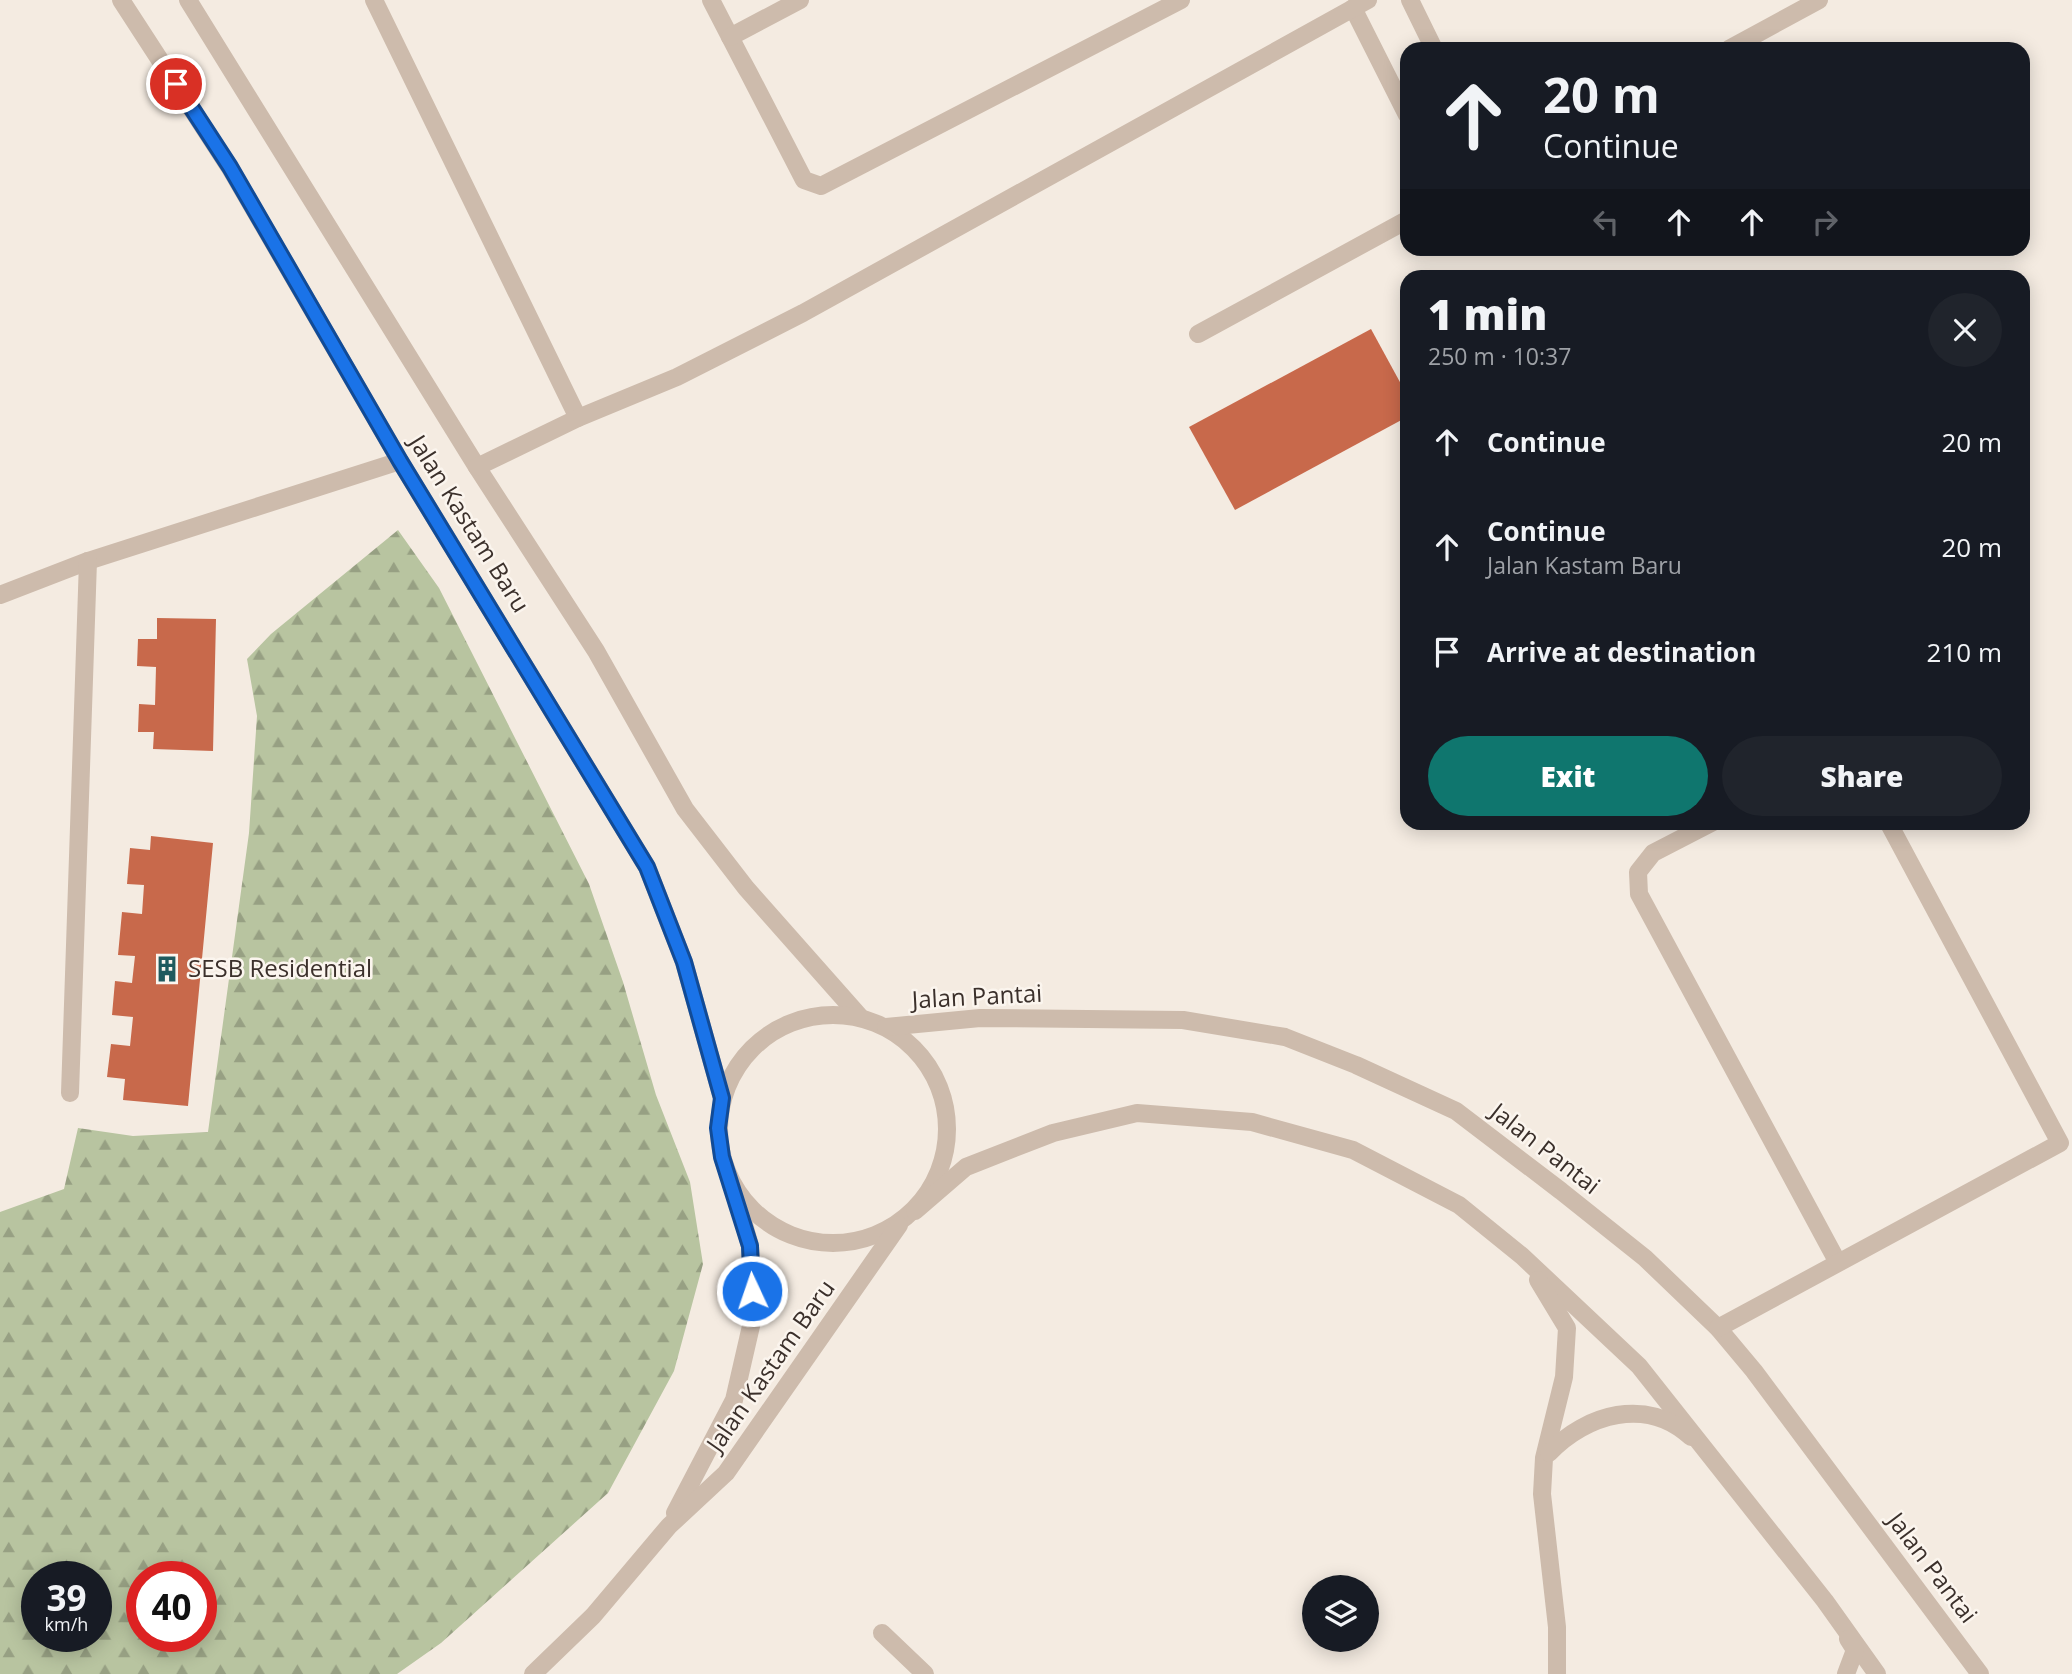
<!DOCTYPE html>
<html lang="en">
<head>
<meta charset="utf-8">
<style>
	body { margin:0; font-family:"Open Sans",sans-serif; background:#20242c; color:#f1f3f6; height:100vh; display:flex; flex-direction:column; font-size:26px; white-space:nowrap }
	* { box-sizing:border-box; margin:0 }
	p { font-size:23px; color:#9ea1a6 }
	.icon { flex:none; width:38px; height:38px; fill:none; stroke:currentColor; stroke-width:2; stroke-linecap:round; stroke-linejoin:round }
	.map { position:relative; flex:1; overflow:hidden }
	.drawer { position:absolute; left:1400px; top:270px; width:630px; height:560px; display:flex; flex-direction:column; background:#171b24; border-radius:21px; box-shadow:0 4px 18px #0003 }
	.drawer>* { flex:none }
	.top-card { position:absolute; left:1400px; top:42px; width:630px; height:214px; border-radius:21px; box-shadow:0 4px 18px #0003; background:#171b24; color:#f1f3f6; overflow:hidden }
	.tools { position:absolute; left:1302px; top:1575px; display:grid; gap:14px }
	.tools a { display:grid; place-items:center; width:77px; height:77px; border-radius:50%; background:#171b24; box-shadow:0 4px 18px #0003; font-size:35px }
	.speed { position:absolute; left:21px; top:1561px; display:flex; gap:14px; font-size:35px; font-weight:700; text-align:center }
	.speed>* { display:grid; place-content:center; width:91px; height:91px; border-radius:50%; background:#171b24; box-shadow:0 4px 18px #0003; line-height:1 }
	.speed small { font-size:18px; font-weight:400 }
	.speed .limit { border:10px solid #d22; background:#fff; color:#111 }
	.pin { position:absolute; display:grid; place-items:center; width:60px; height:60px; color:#fff; margin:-30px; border:4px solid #fff; border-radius:50%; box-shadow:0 2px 7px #0007 }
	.me { position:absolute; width:77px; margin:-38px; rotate:357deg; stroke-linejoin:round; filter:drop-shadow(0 0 5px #0008) }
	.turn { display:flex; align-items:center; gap:24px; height:147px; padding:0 28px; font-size:32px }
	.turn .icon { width:91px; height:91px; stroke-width:2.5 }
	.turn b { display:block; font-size:49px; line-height:60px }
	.lanes { display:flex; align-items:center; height:66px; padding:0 28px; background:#0003; justify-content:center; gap:35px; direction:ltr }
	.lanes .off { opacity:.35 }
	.round { display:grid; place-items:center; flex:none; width:74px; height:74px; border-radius:37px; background:#20242c }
	.head { display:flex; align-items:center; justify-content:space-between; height:119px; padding:0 28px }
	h1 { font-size:42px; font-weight:800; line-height:52px }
	.action { display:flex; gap:14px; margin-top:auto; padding:14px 28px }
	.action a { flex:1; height:80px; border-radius:42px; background:#0f766e; color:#fff; font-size:28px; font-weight:800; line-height:80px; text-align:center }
	.action a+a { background:#20242c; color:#f1f3f6 }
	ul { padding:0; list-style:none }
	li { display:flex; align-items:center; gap:21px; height:105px; padding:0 28px }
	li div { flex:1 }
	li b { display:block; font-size:26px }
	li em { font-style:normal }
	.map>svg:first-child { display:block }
	.forest { fill:url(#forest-firs); fill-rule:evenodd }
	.building { fill:#c8694b }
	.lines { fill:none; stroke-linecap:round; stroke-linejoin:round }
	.minor { stroke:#cdbbac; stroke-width:18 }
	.route-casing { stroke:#114b97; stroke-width:18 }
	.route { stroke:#1a73e8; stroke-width:12 }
	.labels { text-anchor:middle; stroke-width:5; stroke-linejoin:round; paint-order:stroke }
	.street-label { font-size:24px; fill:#3b302b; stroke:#fbf5ee }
	.poi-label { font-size:24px; fill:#3b302b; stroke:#fbf5ee; text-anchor:start }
</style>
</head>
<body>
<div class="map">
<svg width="2072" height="1674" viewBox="0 0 2072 1674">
	<defs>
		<pattern id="forest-firs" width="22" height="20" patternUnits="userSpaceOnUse" patternTransform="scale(1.75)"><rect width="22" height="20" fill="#b8c4a0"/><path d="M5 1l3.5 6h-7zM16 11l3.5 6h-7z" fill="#97a083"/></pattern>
	</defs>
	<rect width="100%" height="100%" fill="#f4ebe1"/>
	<path class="forest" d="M398,530L439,588L589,884L623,982L656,1095L690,1182L703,1264L674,1371L608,1493L441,1643L397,1674H0V1212L64,1189L78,1128L133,1136L208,1132L249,833L257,716L247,659L271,634ZM37,1577H96V1636H37ZM142,1577H201V1636H142Z"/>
	<g class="building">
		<polygon points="1371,329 1407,395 1407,417 1235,510 1189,427"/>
		<polygon points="157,618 216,619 213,751 153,749 154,732 138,732 139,704 155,705 156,667 137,666 138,639 157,639"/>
		<polygon points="151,836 213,843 188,1106 123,1100 125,1079 107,1077 111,1044 130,1046 133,1017 112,1015 115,981 132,983 135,956 118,955 122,912 142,914 144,885 127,884 130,848 150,850"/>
	</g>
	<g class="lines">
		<g class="minor">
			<polyline points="121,0 230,168 400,461 647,867 684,962 722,1098"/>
			<polyline points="188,0 477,467 596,651 685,809 746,888 861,1018"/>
			<polyline points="374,0 578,418"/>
			<polyline points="711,0 804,180 821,186 1181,0"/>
			<polyline points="1410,0 1434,49"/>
			<polyline points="1353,8 1407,115"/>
			<polyline points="730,37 800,0"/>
			<polyline points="1729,49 1819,0"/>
			<polyline points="1198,334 1407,220"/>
			<polyline points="477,467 578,418 677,377 803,313 1368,0"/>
			<polyline points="0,595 88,561 400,461"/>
			<polyline points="1713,822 1653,853 1638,872 1639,894 1837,1261"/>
			<circle cx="833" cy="1129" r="114"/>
			<polyline points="886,1027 980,1018 1183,1020 1285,1037 1356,1065 1456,1111 1561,1191 1645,1258 1718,1328 1754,1371 1980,1674"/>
			<polyline points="70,1093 88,561"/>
			<polyline points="915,1211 966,1167 1053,1133 1137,1113 1252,1122 1353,1150 1459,1205 1522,1256 1639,1366 1825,1601 1877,1674"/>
			<polyline points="1538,1280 1567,1328 1564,1377 1544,1458 1542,1494 1557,1627 1557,1674"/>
			<polyline points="1718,1328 2060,1143 1888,822"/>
			<path d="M1549,1453C1586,1414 1647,1396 1691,1437"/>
			<polyline points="675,1513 734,1400 754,1313 750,1246 735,1192"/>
			<polyline points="882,1633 925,1674"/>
			<polyline points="533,1674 593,1616 669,1526 726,1473 899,1225"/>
			<polyline points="1846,1674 1855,1650 1848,1639"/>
		</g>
	</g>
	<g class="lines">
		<g class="route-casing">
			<polyline id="route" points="176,84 230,167 400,461 647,867 684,962 722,1098 718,1128 722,1157 750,1246 752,1291"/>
		</g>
		<use href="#route" class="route"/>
	</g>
	<defs>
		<g id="building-bare" transform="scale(2.1)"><path d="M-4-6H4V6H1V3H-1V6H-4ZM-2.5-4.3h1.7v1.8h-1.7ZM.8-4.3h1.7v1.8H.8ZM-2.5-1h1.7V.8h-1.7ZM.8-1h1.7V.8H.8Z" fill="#1f5a5e" stroke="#fbf5ee" stroke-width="2.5" paint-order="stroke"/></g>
	</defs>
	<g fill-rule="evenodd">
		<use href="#building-bare" x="167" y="969"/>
	</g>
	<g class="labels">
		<g class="street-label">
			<text transform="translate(469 524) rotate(58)" y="8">Jalan Kastam Baru</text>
			<text transform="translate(977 997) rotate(-3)" y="8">Jalan Pantai</text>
			<text transform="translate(1545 1149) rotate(38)" y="8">Jalan Pantai</text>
			<text transform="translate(771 1366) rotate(-55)" y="8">Jalan Kastam Baru</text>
			<text transform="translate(1932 1568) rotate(53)" y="8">Jalan Pantai</text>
		</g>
		<g class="poi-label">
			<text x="188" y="977">SESB Residential</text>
		</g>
	</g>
</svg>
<div class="tools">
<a><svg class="icon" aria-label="layers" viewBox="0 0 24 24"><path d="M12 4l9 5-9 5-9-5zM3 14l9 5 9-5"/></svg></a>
</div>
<div class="speed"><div>39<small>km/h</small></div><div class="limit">40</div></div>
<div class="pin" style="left:176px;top:84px;background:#d93025"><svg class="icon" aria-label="arrive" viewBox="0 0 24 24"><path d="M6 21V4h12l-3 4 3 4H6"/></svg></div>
<svg class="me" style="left:752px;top:1291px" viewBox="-20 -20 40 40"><circle r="17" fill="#1a73e8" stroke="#fff" stroke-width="3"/><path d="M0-11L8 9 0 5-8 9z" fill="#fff"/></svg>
<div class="top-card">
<div class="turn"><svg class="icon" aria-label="ahead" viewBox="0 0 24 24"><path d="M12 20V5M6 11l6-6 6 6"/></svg><div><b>20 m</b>Continue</div></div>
<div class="lanes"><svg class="icon off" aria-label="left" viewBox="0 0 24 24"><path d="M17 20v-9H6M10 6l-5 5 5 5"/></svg><svg class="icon" aria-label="ahead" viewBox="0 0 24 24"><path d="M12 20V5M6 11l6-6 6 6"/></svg><svg class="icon" aria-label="ahead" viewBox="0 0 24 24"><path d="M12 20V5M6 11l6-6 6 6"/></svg><svg class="icon off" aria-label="right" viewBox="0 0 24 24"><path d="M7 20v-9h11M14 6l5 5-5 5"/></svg></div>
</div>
<section class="drawer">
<div class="head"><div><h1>1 min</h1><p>250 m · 10:37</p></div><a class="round"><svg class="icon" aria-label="close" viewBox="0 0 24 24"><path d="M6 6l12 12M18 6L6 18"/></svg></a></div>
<ul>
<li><svg class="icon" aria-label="ahead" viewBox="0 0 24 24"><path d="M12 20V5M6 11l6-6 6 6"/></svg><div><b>Continue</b></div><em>20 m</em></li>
<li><svg class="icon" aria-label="ahead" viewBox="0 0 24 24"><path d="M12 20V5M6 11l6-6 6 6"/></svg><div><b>Continue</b><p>Jalan Kastam Baru</p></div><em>20 m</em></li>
<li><svg class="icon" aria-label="arrive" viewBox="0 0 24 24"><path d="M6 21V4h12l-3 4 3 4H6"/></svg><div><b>Arrive at destination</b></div><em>210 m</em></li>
</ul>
<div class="action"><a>Exit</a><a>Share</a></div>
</section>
</div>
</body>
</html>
